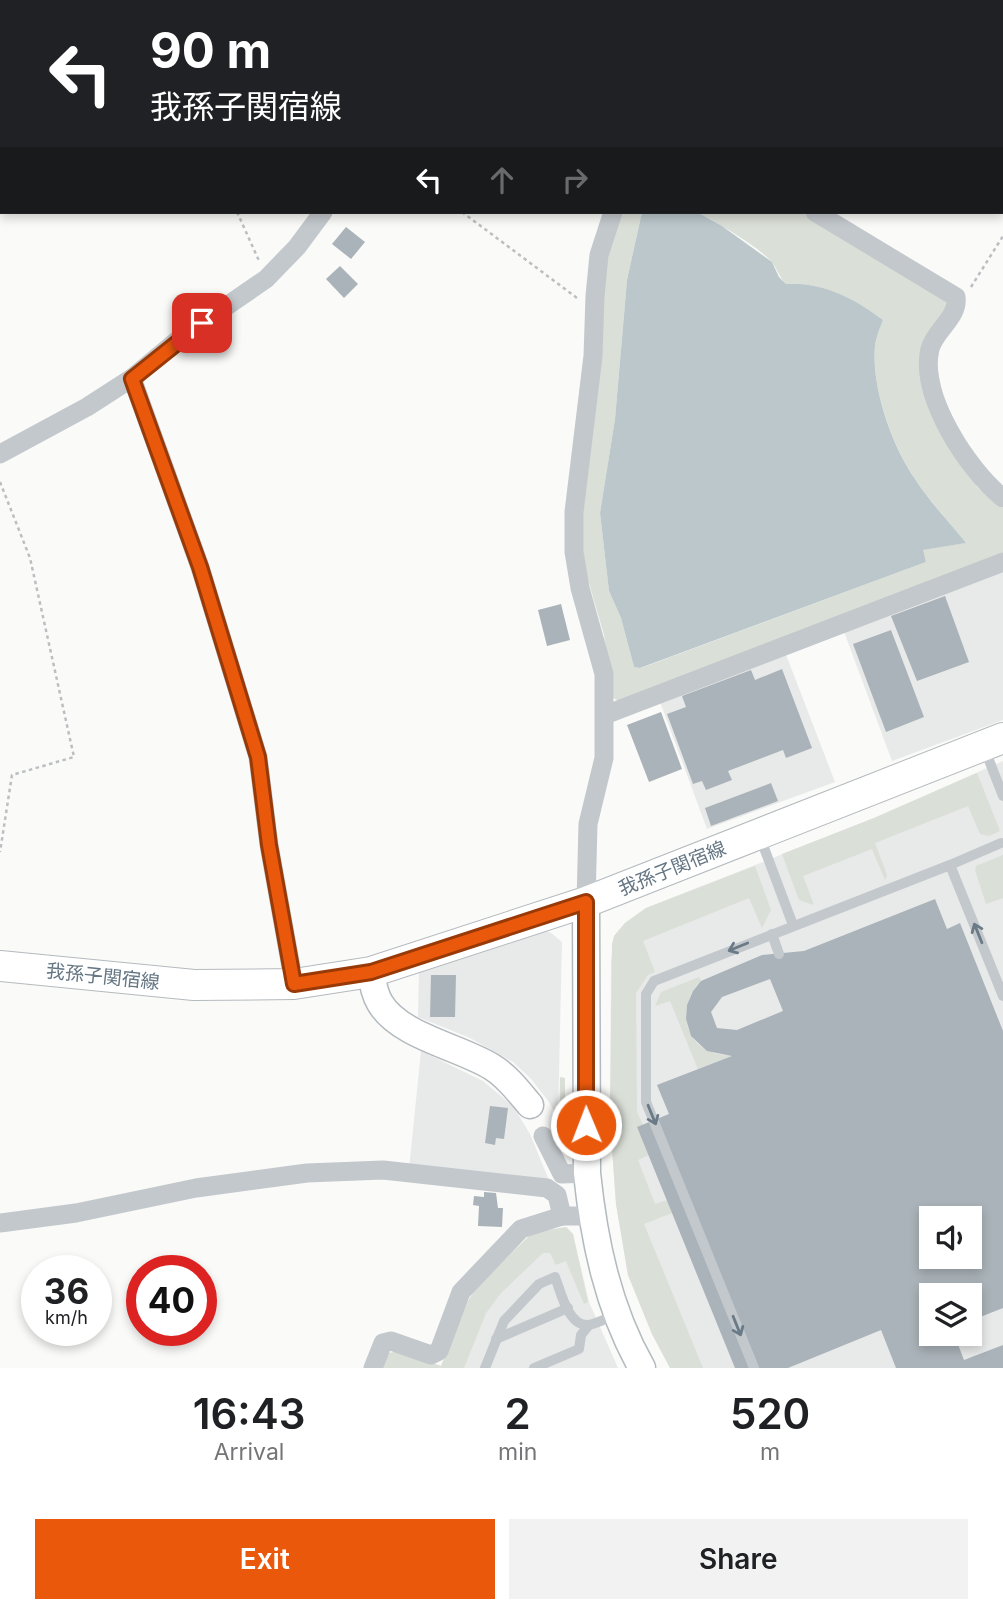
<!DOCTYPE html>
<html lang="en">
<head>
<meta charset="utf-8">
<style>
	body { margin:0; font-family:Inter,"Noto Sans JP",sans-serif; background:#f2f2f2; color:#202124; height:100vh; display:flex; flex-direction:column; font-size:26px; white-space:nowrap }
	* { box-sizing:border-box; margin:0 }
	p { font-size:23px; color:#757577 }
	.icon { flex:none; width:38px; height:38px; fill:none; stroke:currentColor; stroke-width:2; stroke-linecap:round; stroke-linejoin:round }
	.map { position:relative; height:1368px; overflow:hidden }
	.details { display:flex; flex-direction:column; background:#fff; flex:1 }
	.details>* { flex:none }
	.guide { position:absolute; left:0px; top:0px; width:1004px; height:214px; box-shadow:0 4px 10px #0003; background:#202124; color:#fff; overflow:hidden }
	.controls { position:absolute; left:919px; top:1206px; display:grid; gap:14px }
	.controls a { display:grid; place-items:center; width:63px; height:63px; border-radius:0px; background:#fff; box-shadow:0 4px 10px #0003; font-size:35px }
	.speed { position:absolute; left:21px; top:1255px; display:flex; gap:14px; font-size:35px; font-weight:700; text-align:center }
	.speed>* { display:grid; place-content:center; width:91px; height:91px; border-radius:50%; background:#fff; box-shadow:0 4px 10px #0003; line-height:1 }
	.speed small { font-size:18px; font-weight:400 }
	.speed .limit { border:10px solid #d22; background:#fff; color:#111 }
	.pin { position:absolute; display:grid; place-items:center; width:60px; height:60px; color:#fff; margin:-30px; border-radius:14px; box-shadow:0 4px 10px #0006 }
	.me { position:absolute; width:77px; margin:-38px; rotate:359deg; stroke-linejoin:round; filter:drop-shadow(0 0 5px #0008) }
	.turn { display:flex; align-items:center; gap:24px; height:147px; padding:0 35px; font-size:32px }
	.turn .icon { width:91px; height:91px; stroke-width:2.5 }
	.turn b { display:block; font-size:49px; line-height:60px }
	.lanes { display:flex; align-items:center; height:66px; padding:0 35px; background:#0003; justify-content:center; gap:35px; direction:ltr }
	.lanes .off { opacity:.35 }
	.eta { display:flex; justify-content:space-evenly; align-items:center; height:119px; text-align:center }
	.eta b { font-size:42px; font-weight:600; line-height:49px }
	.cta { display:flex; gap:14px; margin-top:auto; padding:14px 35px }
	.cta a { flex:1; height:80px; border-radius:0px; background:#ea580c; color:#fff; font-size:28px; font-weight:600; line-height:80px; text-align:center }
	.cta a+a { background:#f2f2f2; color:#202124 }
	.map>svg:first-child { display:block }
	.built { fill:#e8e9e9; fill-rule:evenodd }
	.green { fill:#dadfd7 }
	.water { fill:#bbc7cb }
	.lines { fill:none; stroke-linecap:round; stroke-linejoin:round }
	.stream { stroke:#bbc7cb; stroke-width:4.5 }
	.building { fill:#aab3b9; fill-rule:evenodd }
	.secondary-casing { stroke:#b3babf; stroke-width:29 }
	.primary-casing { stroke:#b5babe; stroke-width:32 }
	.path { stroke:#bbbfc2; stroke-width:2.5; stroke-dasharray:3.5 3.5; stroke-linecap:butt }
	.lane { stroke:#c3c8cc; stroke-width:10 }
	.street { stroke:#c3c8cc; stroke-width:19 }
	.secondary { stroke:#fff; stroke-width:26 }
	.primary { stroke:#fff; stroke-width:30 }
	.oneway { stroke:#6a7a87 }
	.route-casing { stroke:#983908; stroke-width:18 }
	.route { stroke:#ea580c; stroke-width:12 }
	.labels { text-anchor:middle; stroke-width:7; stroke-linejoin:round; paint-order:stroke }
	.street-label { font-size:19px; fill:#657683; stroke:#fff }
</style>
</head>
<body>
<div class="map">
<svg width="1003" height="1368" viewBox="0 0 1003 1368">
	<rect width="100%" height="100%" fill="#fafaf8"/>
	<g class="built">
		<polygon points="1003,568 1003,720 892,761 843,629"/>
		<polygon points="785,652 835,782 707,829 659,699"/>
		<path d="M1003,761V1368H670L652,1334L628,1275L616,1204L610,1119L611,962L614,936L625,923L646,908L874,818ZM931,1218H970V1256H931ZM931,1295H970V1334H931Z"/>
		<polygon points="544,931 551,933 562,942 558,1119 549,1102 531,1079 513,1062 470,1038 418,1017 419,970"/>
		<polygon points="421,1051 483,1081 513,1106 530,1134 551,1185 409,1169"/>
		<polygon points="566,1227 573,1234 589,1302 618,1368 382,1368 397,1351 441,1366 469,1299"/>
	</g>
	<g class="green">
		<path d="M619,212H642L627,280L615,419L600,513L609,591L621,618L634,667L641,668L926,562L922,550L965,543C949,522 930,501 915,479C892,445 871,387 875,346C876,337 880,328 883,320C856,299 820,281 786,284C779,277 777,268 771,261C753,243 719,224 697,212H802L945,298L948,305L930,330L953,449L978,488L1003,508V554L618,701L612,697L604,635L579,549L605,256Z"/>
		<polygon points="977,773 1000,831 989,836 980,834 968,806 875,843 887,875 885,880 872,849 803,876 814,905 799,900 782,854 874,818"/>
		<polygon points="1003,855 1003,898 986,904 975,870 976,866"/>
		<polygon points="755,866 771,910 762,928 749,898 643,941 655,972 648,975 636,993 637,1112 643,1125 649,1155 638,1160 655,1204 667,1200 672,1213 644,1224 703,1368 670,1368 652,1334 628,1275 616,1204 610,1119 612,944 614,936 625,923 646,908"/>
		<path d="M699,977L701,981C681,999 680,1035 705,1049C713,1054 723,1055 732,1056L698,1069L670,1001L655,1006L661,992Z"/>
		<polygon points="560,1077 565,1078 565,1153 559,1142"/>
		<polygon points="566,1227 573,1234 588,1302 584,1304 566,1261 556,1265 550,1253 543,1253 501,1293 486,1313 464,1368 382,1368 389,1353 397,1351 441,1366 469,1299 477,1287 530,1235 535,1232"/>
	</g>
	<path class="water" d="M642,212H697L722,226L772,262L779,277L786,284C821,281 856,299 883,320C880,328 876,337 875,346C871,387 892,446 915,479C930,502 949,522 966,543L923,550L926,562L640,668L634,667L621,618L609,591L600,513L615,419L627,280Z"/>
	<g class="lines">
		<polyline class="stream" points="958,2 959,0"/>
	</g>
	<g class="building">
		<polygon points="346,227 365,242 351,259 332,244"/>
		<polygon points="340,266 358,284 344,298 326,279"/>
		<polygon points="945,596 969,662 917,681 891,616"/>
		<polygon points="561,604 570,640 547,646 538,610"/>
		<polygon points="891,630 924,717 886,732 853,644"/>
		<polygon points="782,669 812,748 786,758 783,750 728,771 732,780 706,790 702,781 693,784 667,714 686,707 682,696 751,670 755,680"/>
		<polygon points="661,712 682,769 649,782 627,725"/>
		<polygon points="771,783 778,801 711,826 705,808"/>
		<path d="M935,899L947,929L960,923L1003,1031V1308L970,1321V1295H931V1334H954L964,1360L1003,1345V1368H896L881,1330L788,1368H735L637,1127L669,1114L657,1085L732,1056L707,1051L691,1036L686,1019L687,1005L693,991L701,981L762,955L804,951ZM770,979L783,1011L737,1030L717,1028L711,1012L722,997ZM931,1218H970V1256H931Z"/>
		<polygon points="431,975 456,975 455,1017 430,1017"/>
		<polygon points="490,1106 508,1108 504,1139 496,1138 495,1145 485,1143"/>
		<polygon points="484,1192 496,1193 498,1208 503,1208 502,1227 478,1226 479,1206 473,1205 474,1196 484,1197"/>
	</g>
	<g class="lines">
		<g class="secondary-casing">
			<g id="secondary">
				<path d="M586,902L587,1173C594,1241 608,1308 642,1368"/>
				<path d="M371,972C373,983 374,993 380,1003C399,1036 460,1047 492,1067C507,1076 519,1092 530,1105"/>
			</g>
		</g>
		<g class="primary-casing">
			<polyline id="primary" points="0,966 194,985 294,984 371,972 586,902 1003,738"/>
		</g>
		<g class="path">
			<polyline points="152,0 153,2"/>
			<polyline points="693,2 695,0"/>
			<polyline points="777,2 779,0"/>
			<polyline points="237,212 260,263"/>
			<polyline points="462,212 577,298"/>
			<polyline points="971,287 1003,236"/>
			<polyline points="0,482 30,558 74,757 12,775 0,852"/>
		</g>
		<g class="lane">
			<polyline points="985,750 1003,796"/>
			<polyline points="760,837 793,925"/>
			<polyline points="950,865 1001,843"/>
			<polyline points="772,934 779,954"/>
			<polyline points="496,1339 568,1308"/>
			<path d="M485,1368L504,1321L539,1284L555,1277C561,1292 568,1326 588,1325C596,1324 607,1318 615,1315"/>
			<polyline points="534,1368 579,1349 581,1335 589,1325"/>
			<polyline points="754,1368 646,1102 646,994 654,981 950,865 1003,996"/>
		</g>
		<g class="street">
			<polyline points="364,0 366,2"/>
			<polyline points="406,2 406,0"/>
			<path d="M815,212L956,297C959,317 935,330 930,349C919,396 968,470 1003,498"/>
			<polyline points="132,378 200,567 258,757 269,845 294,984"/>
			<polyline points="0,454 87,407 132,378 180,338 266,279 297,247 323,212"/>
			<polyline points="605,715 1003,562"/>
			<polyline points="586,902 588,824 604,758 604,674 580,588 574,552 574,512 593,356 595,296 599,255 613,212"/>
			<polyline points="543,1136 562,1174 587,1173"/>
			<polyline points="0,1223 76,1213 196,1188 307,1173 383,1170 547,1188 557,1195 562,1216"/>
			<polyline points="373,1368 383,1343 391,1341 431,1355 439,1351 461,1292 521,1229 562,1216 591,1216"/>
		</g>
		<use href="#secondary" class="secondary"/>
		<use href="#primary" class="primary"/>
	</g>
	<defs><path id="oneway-shaft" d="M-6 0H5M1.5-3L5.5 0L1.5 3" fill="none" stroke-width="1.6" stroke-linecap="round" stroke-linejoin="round" transform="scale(1.75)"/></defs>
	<g class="oneway">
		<use href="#oneway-shaft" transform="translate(978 933) rotate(-112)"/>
		<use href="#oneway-shaft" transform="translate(738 947) rotate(158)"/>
		<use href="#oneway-shaft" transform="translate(652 1115) rotate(68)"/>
		<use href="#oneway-shaft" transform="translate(737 1326) rotate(68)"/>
	</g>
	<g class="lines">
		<g class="route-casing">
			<polyline id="route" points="202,323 132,379 200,567 258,757 269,845 294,984 371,972 586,902 586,1125"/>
		</g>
		<use href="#route" class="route"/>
	</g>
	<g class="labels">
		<g class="street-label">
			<text transform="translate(672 868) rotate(-22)" y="7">我孫子関宿線</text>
			<text transform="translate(103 976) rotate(6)" y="7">我孫子関宿線</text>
		</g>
	</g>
</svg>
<div class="controls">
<a><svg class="icon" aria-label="sound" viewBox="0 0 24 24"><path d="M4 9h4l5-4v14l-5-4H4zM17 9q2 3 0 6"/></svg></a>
<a><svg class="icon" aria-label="layers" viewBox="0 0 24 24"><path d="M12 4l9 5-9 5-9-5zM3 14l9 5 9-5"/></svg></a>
</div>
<div class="speed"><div>36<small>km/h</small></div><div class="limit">40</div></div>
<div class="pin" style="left:202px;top:323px;background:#d93025"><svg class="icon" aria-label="arrive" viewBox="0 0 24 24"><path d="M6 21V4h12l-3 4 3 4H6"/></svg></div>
<svg class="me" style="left:586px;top:1125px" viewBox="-20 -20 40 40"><circle r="17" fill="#ea580c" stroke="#fff" stroke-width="3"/><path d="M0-11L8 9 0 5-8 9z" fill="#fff"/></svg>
<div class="guide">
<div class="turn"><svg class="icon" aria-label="left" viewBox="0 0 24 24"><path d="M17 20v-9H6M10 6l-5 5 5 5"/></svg><div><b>90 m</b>我孫子関宿線</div></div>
<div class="lanes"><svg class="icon" aria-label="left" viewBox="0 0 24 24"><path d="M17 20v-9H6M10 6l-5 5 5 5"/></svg><svg class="icon off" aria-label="ahead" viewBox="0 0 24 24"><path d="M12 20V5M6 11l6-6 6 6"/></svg><svg class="icon off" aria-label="right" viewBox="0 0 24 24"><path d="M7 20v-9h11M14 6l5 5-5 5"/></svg></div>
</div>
</div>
<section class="details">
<div class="eta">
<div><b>16:43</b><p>Arrival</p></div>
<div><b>2</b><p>min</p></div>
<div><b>520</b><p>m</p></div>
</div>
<div class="cta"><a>Exit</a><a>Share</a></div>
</section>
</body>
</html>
